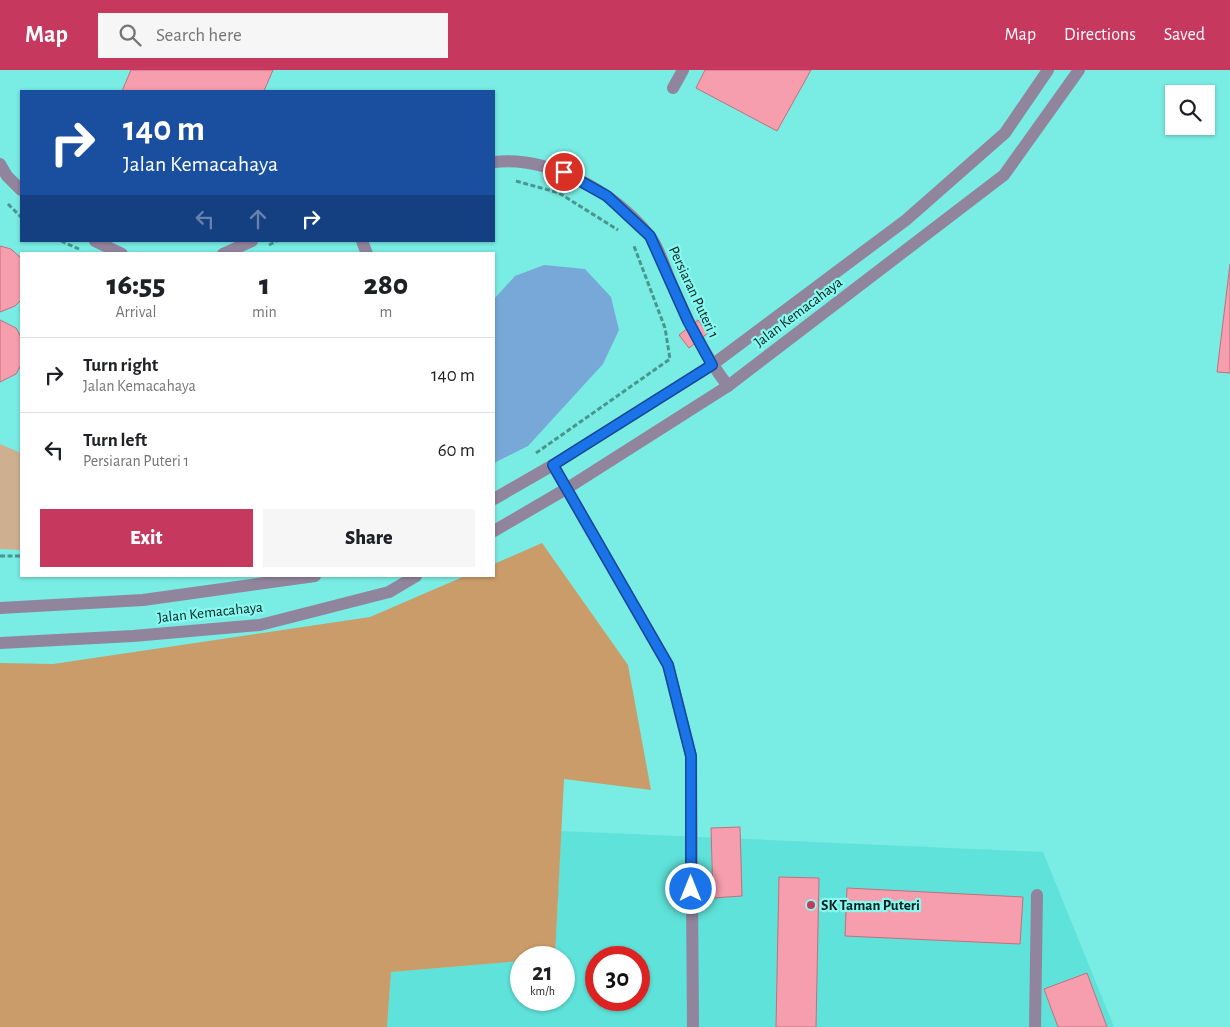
<!DOCTYPE html>
<html lang="en">
<head>
<meta charset="utf-8">
<style>
	body { margin:0; font-family:"Alegreya Sans",sans-serif; background:#f6f6f6; color:#202124; height:100vh; display:flex; flex-direction:column; font-size:19px; white-space:nowrap }
	* { box-sizing:border-box; margin:0 }
	p { font-size:16px; color:#757577 }
	.icon { flex:none; width:28px; height:28px; fill:none; stroke:currentColor; stroke-width:2; stroke-linecap:round; stroke-linejoin:round }
	.map { position:relative; flex:1; overflow:hidden }
	.drawer { position:absolute; left:20px; top:182px; width:475px; height:325px; display:flex; flex-direction:column; background:#fff; border-radius:0px; box-shadow:0 1px 4px #0004 }
	.drawer>* { flex:none }
	.guide { position:absolute; left:20px; top:20px; width:475px; height:152px; border-radius:0px; box-shadow:0 1px 4px #0004; background:#1a4fa0; color:#fff; overflow:hidden }
	.tools { position:absolute; left:1165px; top:15px; display:grid; gap:10px }
	.tools a { display:grid; place-items:center; width:50px; height:50px; border-radius:0px; background:#fff; box-shadow:0 1px 4px #0004; font-size:25px }
	.speed { position:absolute; left:510px; top:876px; display:flex; gap:10px; font-size:25px; font-weight:700; text-align:center }
	.speed>* { display:grid; place-content:center; width:65px; height:65px; border-radius:50%; background:#fff; box-shadow:0 1px 4px #0004; line-height:1 }
	.speed small { font-size:12px; font-weight:400 }
	.speed .limit { border:8px solid #d22; background:#fff; color:#111 }
	.pin { position:absolute; display:grid; place-items:center; width:42px; height:42px; color:#fff; margin:-21px; border:2px solid #fff; border-radius:50%; box-shadow:0 1px 5px #0007 }
	.me { position:absolute; width:55px; margin:-28px; rotate:0deg; stroke-linejoin:round; filter:drop-shadow(0 0 4px #0008) }
	.turn { display:flex; align-items:center; gap:18px; height:105px; padding:0 20px; font-size:22px }
	.turn .icon { width:65px; height:65px; stroke-width:2.5 }
	.turn b { display:block; font-size:35px; line-height:42px }
	.lanes { display:flex; align-items:center; height:48px; padding:0 20px; background:#0003; justify-content:center; gap:25px; direction:ltr }
	.lanes .off { opacity:.35 }
	.eta { display:flex; justify-content:space-evenly; align-items:center; height:85px; text-align:center }
	.eta b { font-size:30px; font-weight:800; line-height:35px }
	.button { display:flex; gap:10px; margin-top:auto; padding:10px 20px }
	.button a { flex:1; height:58px; border-radius:0px; background:#c7385f; color:#fff; font-size:20px; font-weight:800; line-height:58px; text-align:center }
	.button a+a { background:#f6f6f6; color:#202124 }
	ul { padding:0; list-style:none }
	li { display:flex; align-items:center; gap:15px; height:75px; padding:0 20px; border-top:1px solid #e0e0e0 }
	li div { flex:1 }
	li b { display:block; font-size:19px }
	li em { font-style:normal }
	header { display:flex; align-items:center; gap:30px; box-sizing:border-box; height:70px; padding:0 25px; background:#c7385f; color:#fff }
	header strong { font-size:24px }
	nav { display:flex; gap:28px; margin-inline-start:auto; font-size:18px }
	.search { width:350px; height:45px; background:#f6f6f6; display:flex; align-items:center; gap:12px; box-sizing:border-box; padding:0 18px; border-radius:0px; color:#757577; font-size:19px }
	.map>svg:first-child { display:block }
	.built { fill:#5fe2d9; fill-rule:evenodd }
	.green { fill:#ceb090 }
	.forest { fill:#ca9c69 }
	.water { fill:#78a8d8 }
	.building { fill:#f69ead; stroke:#c26f7e }
	.lines { fill:none; stroke-linecap:round; stroke-linejoin:round }
	.path { stroke:#499690; stroke-width:3; stroke-dasharray:5 2.5; stroke-linecap:butt }
	.minor { stroke:#91849d; stroke-width:12 }
	.route-casing { stroke:#114b97; stroke-width:12 }
	.route { stroke:#1a73e8; stroke-width:9 }
	.poi-dot { fill:#c7385f; stroke:#87f9f0; stroke-width:2 }
	.labels { text-anchor:middle; stroke-width:4.5; stroke-linejoin:round; paint-order:stroke }
	.street-label { font-size:15px; fill:#051e1c; stroke:#87f9f0 }
	.poi-label { font-size:15px; font-weight:bold; fill:#051e1c; stroke:#87f9f0; text-anchor:start }
</style>
</head>
<body>
<header>
<strong>Map</strong>
<div class="search"><svg class="icon" aria-label="search" viewBox="0 0 24 24"><circle cx="10" cy="10" r="6"/><path d="M15 15l6 6"/></svg>Search here</div>
<nav><a>Map</a><a>Directions</a><a>Saved</a></nav>
</header>
<div class="map">
<svg width="1230" height="957" viewBox="0 0 1230 957">
	<rect width="100%" height="100%" fill="#79ece3"/>
	<path class="built" d="M561,761L1043,782L1114,957H387L391,902L521,891V930H564V888L555,887ZM596,888H639V930H596Z"/>
	<polygon class="green" points="0,374 21,383 21,480 0,479"/>
	<polygon class="forest" points="542,473 628,595 651,720 564,709 555,887 521,888 521,891 391,902 387,957 0,957 0,593 53,594 370,547 465,506 494,506 494,494"/>
	<polygon class="water" points="544,195 585,199 611,227 619,260 603,294 528,376 494,393 494,229 515,206"/>
	<g class="building">
		<polygon points="131,0 273,0 264,21 122,21"/>
		<polygon points="705,0 811,0 777,61 696,18"/>
		<polygon points="0,176 11,179 21,188 21,230 15,236 0,242"/>
		<polygon points="1230,194 1230,303 1217,302"/>
		<polygon points="0,250 16,258 21,267 21,295 16,304 0,312"/>
		<polygon points="698,250 708,263 689,278 679,265"/>
		<polygon points="740,757 742,826 713,828 711,758"/>
		<polygon points="779,807 819,808 816,957 776,957"/>
		<polygon points="847,818 1023,827 1020,874 845,866"/>
		<polygon points="1087,903 1107,957 1058,957 1044,919"/>
	</g>
	<g class="lines">
		<g class="path">
			<polyline points="516,111 559,123 618,160"/>
			<polyline points="8,134 21,147"/>
			<polyline points="61,171 79,179"/>
			<polyline points="269,175 277,171"/>
			<polyline points="536,383 670,289 665,258 634,176"/>
			<polyline points="0,486 21,486"/>
		</g>
		<g class="minor">
			<polyline points="673,18 683,0"/>
			<path d="M494,92C551,86 614,122 649,165C659,177 664,196 670,210C686,247 703,284 728,316"/>
			<polyline points="0,94 7,106 21,120"/>
			<polyline points="95,171 122,184"/>
			<polyline points="362,171 367,184"/>
			<polyline points="223,184 252,171"/>
			<polyline points="553,395 668,595 691,686 693,957"/>
			<polyline points="494,429 553,395 712,295 906,150 1005,63 1048,0"/>
			<polyline points="494,461 566,419 728,316 1004,105 1079,0"/>
			<polyline points="0,538 143,530 315,506"/>
			<polyline points="0,573 133,566 260,555 389,522 416,506"/>
			<polyline points="1035,957 1037,825"/>
		</g>
	</g>
	<g class="lines">
		<g class="route-casing">
			<polyline id="route" points="564,102 607,126 650,166 688,251 712,295 553,395 668,595 691,686 691,819"/>
		</g>
		<use href="#route" class="route"/>
	</g>
	<circle class="poi-dot" cx="811" cy="835" r="5"/>
	<g class="labels">
		<g class="street-label">
			<text transform="translate(694 222) rotate(65)" y="5">Persiaran Puteri 1</text>
			<text transform="translate(798 242) rotate(-37)" y="5">Jalan Kemacahaya</text>
			<text transform="translate(210 542) rotate(-6)" y="5">Jalan Kemacahaya</text>
		</g>
		<g class="poi-label">
			<text x="821" y="840">SK Taman Puteri</text>
		</g>
	</g>
</svg>
<div class="tools">
<a><svg class="icon" aria-label="search" viewBox="0 0 24 24"><circle cx="10" cy="10" r="6"/><path d="M15 15l6 6"/></svg></a>
</div>
<div class="speed"><div>21<small>km/h</small></div><div class="limit">30</div></div>
<div class="pin" style="left:564px;top:102px;background:#d93025"><svg class="icon" aria-label="arrive" viewBox="0 0 24 24"><path d="M6 21V4h12l-3 4 3 4H6"/></svg></div>
<svg class="me" style="left:691px;top:819px" viewBox="-20 -20 40 40"><circle r="17" fill="#1a73e8" stroke="#fff" stroke-width="3"/><path d="M0-11L8 9 0 5-8 9z" fill="#fff"/></svg>
<div class="guide">
<div class="turn"><svg class="icon" aria-label="right" viewBox="0 0 24 24"><path d="M7 20v-9h11M14 6l5 5-5 5"/></svg><div><b>140 m</b>Jalan Kemacahaya</div></div>
<div class="lanes"><svg class="icon off" aria-label="left" viewBox="0 0 24 24"><path d="M17 20v-9H6M10 6l-5 5 5 5"/></svg><svg class="icon off" aria-label="ahead" viewBox="0 0 24 24"><path d="M12 20V5M6 11l6-6 6 6"/></svg><svg class="icon" aria-label="right" viewBox="0 0 24 24"><path d="M7 20v-9h11M14 6l5 5-5 5"/></svg></div>
</div>
<section class="drawer">
<div class="eta">
<div><b>16:55</b><p>Arrival</p></div>
<div><b>1</b><p>min</p></div>
<div><b>280</b><p>m</p></div>
</div>
<ul>
<li><svg class="icon" aria-label="right" viewBox="0 0 24 24"><path d="M7 20v-9h11M14 6l5 5-5 5"/></svg><div><b>Turn right</b><p>Jalan Kemacahaya</p></div><em>140 m</em></li>
<li><svg class="icon" aria-label="left" viewBox="0 0 24 24"><path d="M17 20v-9H6M10 6l-5 5 5 5"/></svg><div><b>Turn left</b><p>Persiaran Puteri 1</p></div><em>60 m</em></li>
</ul>
<div class="button"><a>Exit</a><a>Share</a></div>
</section>
</div>
</body>
</html>
